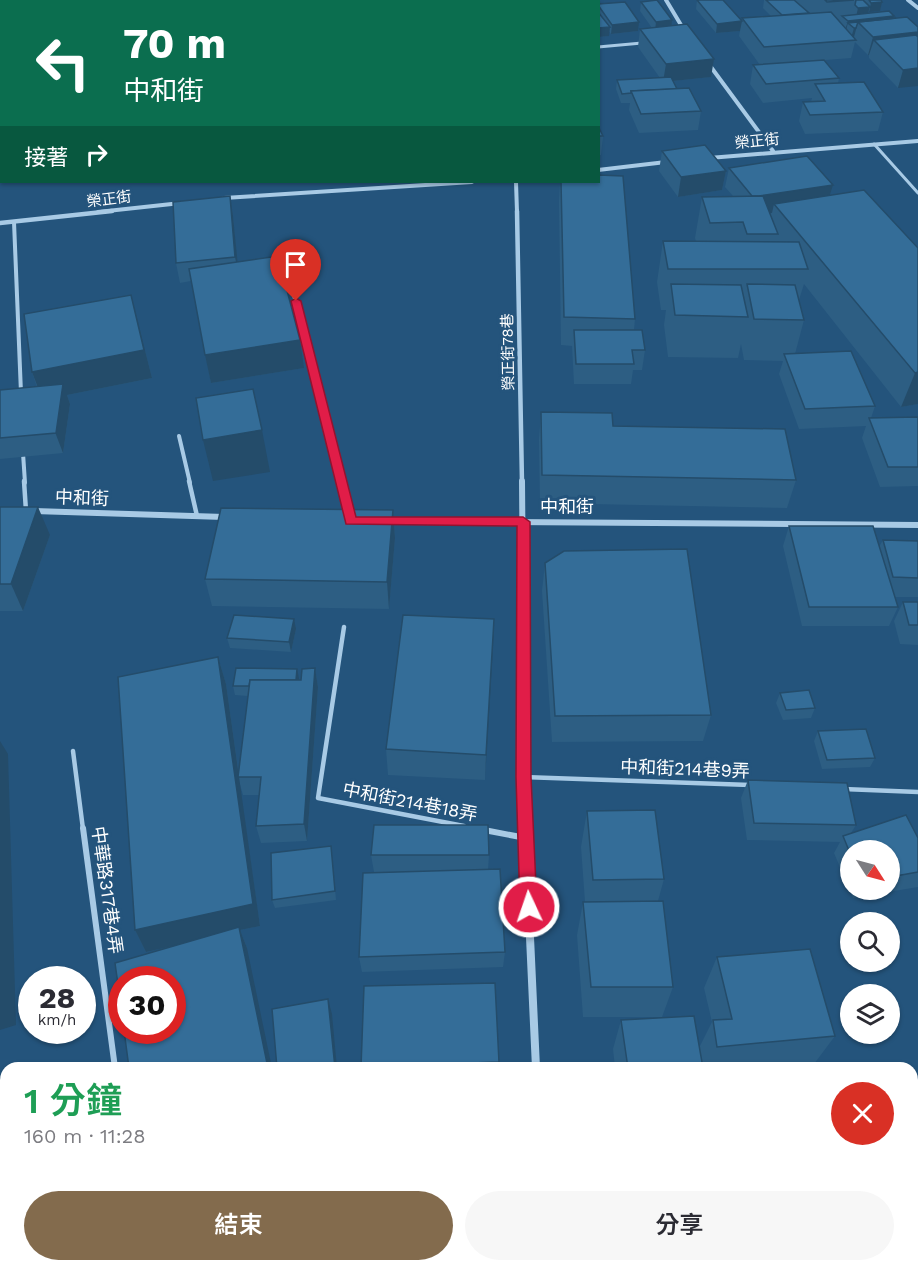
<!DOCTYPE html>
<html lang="zh-TW">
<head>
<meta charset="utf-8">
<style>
	body { margin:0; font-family:"Work Sans","Noto Sans TC",sans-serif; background:#f7f7f7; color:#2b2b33; height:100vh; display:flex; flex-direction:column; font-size:22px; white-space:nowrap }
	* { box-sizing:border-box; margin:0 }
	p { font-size:20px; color:#7c7c81 }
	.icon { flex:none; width:33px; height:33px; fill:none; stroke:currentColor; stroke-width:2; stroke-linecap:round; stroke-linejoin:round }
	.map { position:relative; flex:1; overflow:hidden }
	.sheet { position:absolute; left:0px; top:1062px; width:918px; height:210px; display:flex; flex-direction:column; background:#fff; border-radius:18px 18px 0 0; box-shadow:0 2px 4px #0004 }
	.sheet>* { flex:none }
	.guide { position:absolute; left:0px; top:0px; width:600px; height:183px; box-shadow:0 2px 4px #0004; background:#0b6e4f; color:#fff; overflow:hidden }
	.needle { width:39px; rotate:126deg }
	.controls { position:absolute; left:840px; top:840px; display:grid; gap:12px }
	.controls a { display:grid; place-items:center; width:60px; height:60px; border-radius:50%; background:#fff; box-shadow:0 2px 4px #0004; font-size:30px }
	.speed { position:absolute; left:18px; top:966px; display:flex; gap:12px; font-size:30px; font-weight:700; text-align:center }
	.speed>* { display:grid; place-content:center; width:78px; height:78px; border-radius:50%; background:#fff; box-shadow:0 2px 4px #0004; line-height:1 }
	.speed small { font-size:15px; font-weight:400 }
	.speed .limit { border:9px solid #d22; background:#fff; color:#111 }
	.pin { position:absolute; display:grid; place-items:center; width:51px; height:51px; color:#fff; margin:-62px -26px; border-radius:50% 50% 50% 0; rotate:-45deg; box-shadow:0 0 6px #0007 }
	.pin .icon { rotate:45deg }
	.me { position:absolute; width:66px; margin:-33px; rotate:357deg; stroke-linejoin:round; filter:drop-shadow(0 0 4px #0008) }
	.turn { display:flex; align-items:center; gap:21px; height:126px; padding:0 24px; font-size:27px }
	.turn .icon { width:78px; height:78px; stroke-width:2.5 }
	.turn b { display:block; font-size:42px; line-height:51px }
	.then { display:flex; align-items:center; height:57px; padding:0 24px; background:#0003; gap:12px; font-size:22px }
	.round { display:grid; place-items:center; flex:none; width:63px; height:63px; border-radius:32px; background:#f7f7f7 }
	.overview { display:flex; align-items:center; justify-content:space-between; height:102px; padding:0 24px }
	h1 { font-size:36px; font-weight:600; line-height:45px; color:#1e9e55 }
	.action { display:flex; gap:12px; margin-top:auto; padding:12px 24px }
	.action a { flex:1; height:69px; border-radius:36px; background:#836b4d; color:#fff; font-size:24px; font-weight:600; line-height:69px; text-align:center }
	.action a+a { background:#f7f7f7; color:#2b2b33 }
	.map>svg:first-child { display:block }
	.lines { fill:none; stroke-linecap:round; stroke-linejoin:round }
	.service-far3 { stroke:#a8cae5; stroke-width:3 }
	.service-far2 { stroke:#a8cae5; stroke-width:4 }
	.service-far1 { stroke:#a8cae5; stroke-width:4.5 }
	.service { stroke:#a8cae5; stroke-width:6 }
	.minor-far3 { stroke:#a8cae5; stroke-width:4 }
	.minor-far2 { stroke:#a8cae5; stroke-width:4.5 }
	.minor-far1 { stroke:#a8cae5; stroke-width:6 }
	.minor { stroke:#a8cae5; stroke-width:8 }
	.wall { fill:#2d5e83; fill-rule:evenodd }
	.shaded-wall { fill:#244c6a }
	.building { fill:#346d98; stroke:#244c6a; stroke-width:1.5 }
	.route { fill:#e11d48; stroke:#92132f; stroke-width:1.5 }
	.labels { text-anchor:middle; stroke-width:6; stroke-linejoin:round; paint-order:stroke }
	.far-street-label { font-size:15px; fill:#fff; stroke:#24547c }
	.street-label { font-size:18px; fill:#fff; stroke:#24547c }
</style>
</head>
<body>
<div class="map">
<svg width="918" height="1272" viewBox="0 0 918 1272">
	<rect width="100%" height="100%" fill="#24547c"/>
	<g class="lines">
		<g class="service-far3">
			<polyline points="598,47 642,43"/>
			<polyline points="874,144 918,193"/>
		</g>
		<g class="service-far2">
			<polyline points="14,222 21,393"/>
			<polyline points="290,279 341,483"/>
			<polyline points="179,436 190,483"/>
			<polyline points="23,453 25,483"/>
		</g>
		<g class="service-far1">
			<polyline points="24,481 26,511"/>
			<polyline points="189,481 197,516"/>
			<polyline points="340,481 348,513"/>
			<polyline points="344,627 318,798 464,826"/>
			<polyline points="73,751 83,829"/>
			<polyline points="523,777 750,785"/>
			<polyline points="843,789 918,792"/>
		</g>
		<g class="service">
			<polyline points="83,828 115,1068"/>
			<polyline points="484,830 526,838"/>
			<polyline points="141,1266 142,1272"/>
		</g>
		<g class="minor-far3">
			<polyline points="666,0 684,30"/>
			<polyline points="908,0 918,8"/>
			<polyline points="708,63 773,151"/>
			<polyline points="709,158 918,141"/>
			<polyline points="598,170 666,162"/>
			<polyline points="516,182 517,212"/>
			<polyline points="224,198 472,182"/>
			<polyline points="98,212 181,203"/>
		</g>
		<g class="minor-far2">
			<polyline points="517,211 522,483"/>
			<polyline points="0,223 112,211"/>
		</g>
		<g class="minor-far1">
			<polyline points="522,481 525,829"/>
			<polyline points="34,511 224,517"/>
			<polyline points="388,521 918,525"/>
		</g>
		<g class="minor">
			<polyline points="525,828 536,1068"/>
			<polyline points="912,1094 918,1092"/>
			<polyline points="541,1266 541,1272"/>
			<polyline points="405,1272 419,1266"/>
		</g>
	</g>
	<g class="wall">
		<polygon points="0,0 113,2 2,2 2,175 0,181"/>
		<polygon points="118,0 176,0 177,2 119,2"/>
		<polygon points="697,0 742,21 742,18 771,16 763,8 764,0 881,0 880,11 868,11 868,13 894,18 918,27 898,88 869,58 869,55 868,55 855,42 851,58 825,60 839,78 838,83 883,112 878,131 805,134 799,121 803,102 811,102 812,98 763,103 750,84 753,65 760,65 739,36 740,31 716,33 696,9"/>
		<polygon points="641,2 672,26 711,77 673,81 677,89 701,111 698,130 639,133 629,110 630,103 621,103 616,89 617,80 660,78 638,47 640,29 652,28 640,11"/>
		<polygon points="598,4 638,31 611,34 609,31 609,36 598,37"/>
		<polygon points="598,126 603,136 601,155 598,155"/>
		<polygon points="662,151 726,171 722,190 678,197 659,171"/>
		<polygon points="729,168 830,195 918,248 918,404 901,407 804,284 799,300 804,320 795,354 875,406 871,418 918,417 918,486 880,487 862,438 866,426 799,429 779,374 783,361 744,360 741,344 738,358 668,357 664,325 666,310 661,310 657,282 663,241 696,241 695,238 702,197 733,196 725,187"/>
		<polygon points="560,182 598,182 635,319 634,330 645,350 642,370 633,370 631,384 574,384 572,346 561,345 559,202"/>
		<polygon points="230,196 233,216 237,262 304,368 211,383 191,281 180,283 176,263"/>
		<polygon points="131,295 152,378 67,395 70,404 63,453 0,459 0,390 37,387 32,372"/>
		<polygon points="541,412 613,426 796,480 787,508 540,503 539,440"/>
		<polygon points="0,507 50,535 23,611 0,611"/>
		<polygon points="393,510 395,538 389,609 212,606 205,579"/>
		<polygon points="789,526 879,547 883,540 918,541 918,597 895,597 898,607 889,626 802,626 783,546"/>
		<polygon points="545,563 711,715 703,741 552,742 542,591"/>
		<polygon points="903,602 918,602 918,645 900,644 894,621"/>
		<polygon points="494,619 485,780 388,775 386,749"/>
		<polygon points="296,629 291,652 230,648 227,638"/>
		<polygon points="218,657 226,684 239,775 248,696 235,695 233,686 297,669 299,680 301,680 315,668 318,687 307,841 261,843 256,826 259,795 243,795 239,781 260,926 240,930 247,948 176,945 146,952 135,930"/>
		<polygon points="780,693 815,708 811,718 783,720 776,703"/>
		<polygon points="818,731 875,758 870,767 822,769 814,741"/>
		<path d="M748,780L856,825L851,833L918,838V887L853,898L834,853L840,842L747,840L741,798ZM850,850H890V890H850Z"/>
		<polygon points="587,811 664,879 658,901 673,987 662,1017 583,1017 577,935 583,902 585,902 581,847"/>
		<polygon points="331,846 336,900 275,908 272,900"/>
		<polygon points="371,855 489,855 488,870 505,952 503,967 362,972 359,957 409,872 374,872"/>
		<polygon points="717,957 835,1036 814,1064 774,1068 615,1068 613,1049 621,1020 699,1048 712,1022 704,988"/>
		<polygon points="499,1062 499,1068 361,1068 361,1067"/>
		<rect x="580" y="1266" width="106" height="6"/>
		<polygon points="751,1266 882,1266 893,1272 751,1272"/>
	</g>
	<g class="shaded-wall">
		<polygon points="882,2 880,11 869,12 871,3"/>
		<polygon points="870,7 867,16 856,17 858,8"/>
		<polygon points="894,16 892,24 858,22 854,37 851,38 854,28 848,23 846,30 845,30 848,21"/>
		<polygon points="672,20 671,30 655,31 656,22"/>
		<polygon points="742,21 740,31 716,33 717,24"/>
		<polygon points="639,22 638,31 611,34 612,25"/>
		<polygon points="610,27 609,36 598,37 598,28"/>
		<polygon points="918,32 918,48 874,40 869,55 868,55 873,37"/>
		<polygon points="714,59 711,77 663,82 666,64"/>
		<polygon points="918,68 918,86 898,88 903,70"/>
		<polygon points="0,140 2,145 2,175 0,181"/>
		<polygon points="726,171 722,190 678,197 681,177"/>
		<polygon points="833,185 827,204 774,204 772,213 748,216 753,197"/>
		<polygon points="230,196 233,216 239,276 235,257"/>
		<polygon points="131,295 152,378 67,395 70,404 63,453 32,372"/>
		<polygon points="300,340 304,368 211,383 205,355"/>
		<polygon points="918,372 918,404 901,407 915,373"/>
		<polygon points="262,430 270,472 213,481 203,440"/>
		<polygon points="38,507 50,535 23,611 11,584"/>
		<polygon points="393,510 395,538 389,609 387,582"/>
		<polygon points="294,619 296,629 291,652 289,642"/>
		<polygon points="494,619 493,646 485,780 486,755"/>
		<polygon points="218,657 226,684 260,926 240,930 247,948 272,1068 268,1068 240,931 146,952 135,930"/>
		<polygon points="315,668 318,687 307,841 304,824"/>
		<polygon points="297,669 299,678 297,696 295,686"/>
		<polygon points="0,741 8,754 16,1025 0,1030"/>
		<polygon points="328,999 332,1014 337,1068 335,1068"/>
		<polygon points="6,1198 6,1212 0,1213 0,1200"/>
		<polygon points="268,1266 273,1266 275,1272 269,1272"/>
		<polygon points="305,1266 337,1266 317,1272 285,1272"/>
	</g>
	<g class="building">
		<polygon points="0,0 113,0 113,2 0,1"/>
		<polygon points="657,0 672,20 656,22 641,2"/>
		<polygon points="697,0 723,0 742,21 717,24"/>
		<polygon points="766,0 794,0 809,13 782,15"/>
		<polygon points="825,0 854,0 827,2"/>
		<polygon points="856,0 863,0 870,7 858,8 855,5"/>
		<polygon points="869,0 881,0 882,2 871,3"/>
		<polygon points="625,2 639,22 612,25 598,5 598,4"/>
		<polygon points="889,11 894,16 848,21 842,16"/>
		<rect x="0" y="12" width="2" height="30"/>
		<polygon points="598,12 610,27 598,28"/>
		<polygon points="831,12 856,40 764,47 742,18"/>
		<polygon points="907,17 918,27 918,32 873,37 858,22"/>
		<polygon points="896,18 858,22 856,28 854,28 848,23"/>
		<polygon points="687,24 714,59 666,64 640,29"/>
		<polygon points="916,35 918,37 918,68 903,70 874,40"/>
		<rect x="0" y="44" width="2" height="76"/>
		<polygon points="824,60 839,78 766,84 753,65"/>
		<polygon points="671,77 677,89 631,91 631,93 622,94 617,80"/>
		<polygon points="864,82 883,112 810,115 803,102 825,101 815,84"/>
		<polygon points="689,88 701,111 641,114 631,91"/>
		<polygon points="598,126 603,136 598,136"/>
		<polygon points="705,145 726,171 681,177 662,151"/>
		<polygon points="807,156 833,185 759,196 752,196 729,168"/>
		<polygon points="598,175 623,176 635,319 564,317 561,182 598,182"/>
		<polygon points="864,190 918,248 918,372 915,373 774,204"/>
		<polygon points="230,196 235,257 176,263 173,202"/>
		<polygon points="763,196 778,234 747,234 743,222 710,223 702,197"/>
		<polygon points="663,241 799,242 808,269 668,269"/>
		<polygon points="278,256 300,340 205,355 189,269"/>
		<polygon points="671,284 741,285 748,317 675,315"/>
		<polygon points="747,284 795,285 804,320 754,319"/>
		<polygon points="131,295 144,350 32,372 24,314"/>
		<polygon points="574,330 642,330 645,350 632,350 634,364 576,364"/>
		<polygon points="851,351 875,406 805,409 784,354"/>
		<polygon points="63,384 56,433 0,438 0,390"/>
		<polygon points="253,389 262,430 203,440 196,398"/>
		<polygon points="541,412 612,413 613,426 785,429 796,480 542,475"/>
		<polygon points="918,417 918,467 888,467 869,418"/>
		<polygon points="0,507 38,507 11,584 0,584"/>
		<polygon points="221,508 393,510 387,582 205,579"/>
		<polygon points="789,526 873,526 898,607 809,607"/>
		<polygon points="883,540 918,541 918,578 893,577"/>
		<polygon points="687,549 711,715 555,716 545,563 564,551"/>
		<polygon points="903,602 918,602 918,625 909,625"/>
		<polygon points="234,615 294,619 289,642 227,638"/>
		<polygon points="403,615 494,619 486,755 386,749"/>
		<polygon points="218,657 253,904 135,930 118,677"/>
		<polygon points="236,668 297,669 296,680 250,680 249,686 233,686"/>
		<polygon points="315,668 304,824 256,826 261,777 238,777 250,680 301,680 302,669"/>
		<polygon points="809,690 815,708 786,710 780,693"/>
		<polygon points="866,729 875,758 827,760 818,731"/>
		<polygon points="748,780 847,783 856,825 754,823"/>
		<polygon points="655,810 664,879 593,880 587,811"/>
		<polygon points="906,815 918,838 918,872 890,877 890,850 850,850 850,853 843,836"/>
		<polygon points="374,825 488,825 489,855 371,855"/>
		<polygon points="331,846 335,891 272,900 271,853"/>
		<polygon points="500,869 505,952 359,957 363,873"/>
		<polygon points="663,901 673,987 591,987 583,902"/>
		<polygon points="239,927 268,1068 129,1068 124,1030 172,1030 172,980 122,980 122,1013 115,963"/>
		<polygon points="810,949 835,1036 717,1047 713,1020 732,1019 717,957"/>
		<polygon points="495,983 499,1062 361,1067 364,986"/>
		<polygon points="328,999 335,1068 277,1068 272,1009"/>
		<polygon points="694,1016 703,1068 628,1068 621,1020"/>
		<polygon points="6,1083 6,1198 0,1200 0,1084"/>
		<polygon points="154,1266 268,1266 269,1272 155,1272"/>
		<polygon points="273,1266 305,1266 285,1272 274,1272"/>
		<polygon points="584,1266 686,1266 686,1272 583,1272"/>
		<polygon points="764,1266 882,1266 893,1272 764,1272"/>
	</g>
	<polygon class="route" points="296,298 301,301 356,517 523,517 530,522 531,777 537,907 534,912 529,915 523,912 520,907 516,777 517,526 346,524 291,301"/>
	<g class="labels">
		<g class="far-street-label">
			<text transform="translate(757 141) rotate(-6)" y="5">榮正街</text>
			<text transform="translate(109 199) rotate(-7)" y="5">榮正街</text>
			<text transform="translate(508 352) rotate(-91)" y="5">榮正街78巷</text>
		</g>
		<g class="street-label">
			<text transform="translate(82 498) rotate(2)" y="6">中和街</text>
			<text x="567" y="513">中和街</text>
			<text transform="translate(685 769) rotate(2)" y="6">中和街214巷9弄</text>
			<text transform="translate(410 802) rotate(11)" y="6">中和街214巷18弄</text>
			<text transform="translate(107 890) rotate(82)" y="6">中華路317巷4弄</text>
		</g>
	</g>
</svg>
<div class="controls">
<a><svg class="needle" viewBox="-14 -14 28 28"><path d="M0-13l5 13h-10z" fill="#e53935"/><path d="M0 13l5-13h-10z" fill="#7c7c81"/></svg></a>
<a><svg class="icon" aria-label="search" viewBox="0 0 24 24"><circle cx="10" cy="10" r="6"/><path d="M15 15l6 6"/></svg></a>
<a><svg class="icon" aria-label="layers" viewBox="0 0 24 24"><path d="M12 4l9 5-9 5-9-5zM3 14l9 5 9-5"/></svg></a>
</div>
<div class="speed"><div>28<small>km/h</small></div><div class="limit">30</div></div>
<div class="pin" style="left:296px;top:301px;background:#d93025"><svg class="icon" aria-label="arrive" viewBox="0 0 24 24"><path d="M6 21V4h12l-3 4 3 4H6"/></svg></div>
<svg class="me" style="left:529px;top:907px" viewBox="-20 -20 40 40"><circle r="17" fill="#e11d48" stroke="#fff" stroke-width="3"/><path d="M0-11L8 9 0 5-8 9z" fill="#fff"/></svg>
<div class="guide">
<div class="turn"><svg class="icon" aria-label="left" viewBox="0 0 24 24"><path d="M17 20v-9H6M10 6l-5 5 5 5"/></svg><div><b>70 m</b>中和街</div></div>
<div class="then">接著<svg class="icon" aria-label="right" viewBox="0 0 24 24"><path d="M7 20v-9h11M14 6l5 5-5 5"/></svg></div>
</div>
<section class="sheet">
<div class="overview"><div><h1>1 分鐘</h1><p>160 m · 11:28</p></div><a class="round" style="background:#d93025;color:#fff"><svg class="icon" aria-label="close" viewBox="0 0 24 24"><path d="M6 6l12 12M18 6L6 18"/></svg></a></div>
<div class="action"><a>結束</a><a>分享</a></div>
</section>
</div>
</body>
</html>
